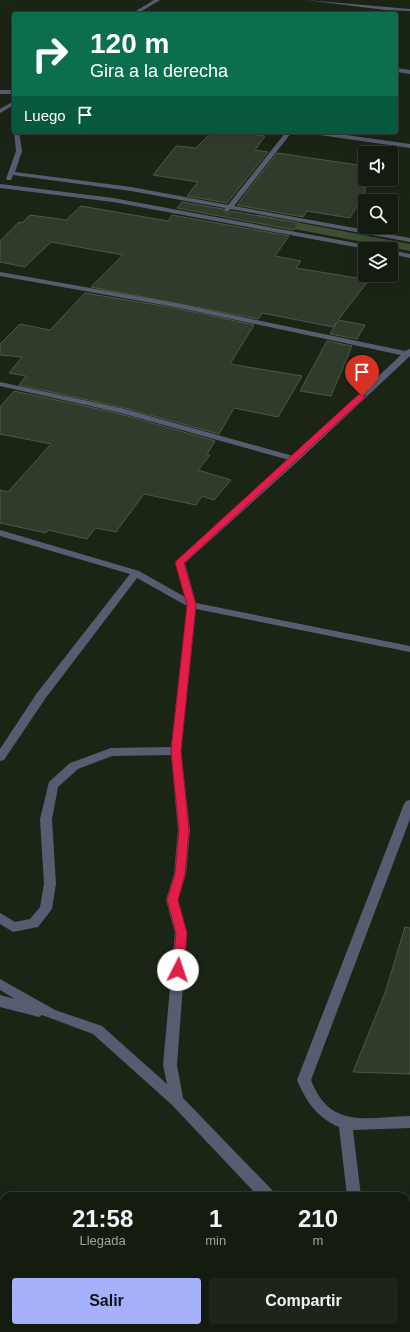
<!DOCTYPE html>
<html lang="es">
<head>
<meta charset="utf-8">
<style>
	body { margin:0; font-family:Arial,sans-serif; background:#1d2519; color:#f1f3f6; height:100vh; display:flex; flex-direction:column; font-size:15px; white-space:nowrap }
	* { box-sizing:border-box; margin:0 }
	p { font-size:13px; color:#9da19f }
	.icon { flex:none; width:22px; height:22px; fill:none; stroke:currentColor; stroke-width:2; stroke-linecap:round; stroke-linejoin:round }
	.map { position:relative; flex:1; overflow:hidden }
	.sheet { position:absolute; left:0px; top:1192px; width:410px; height:140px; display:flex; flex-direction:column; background:#141c10; border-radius:12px 12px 0 0; box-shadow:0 4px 16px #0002,0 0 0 1px #333a30 }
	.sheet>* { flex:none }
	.hud { position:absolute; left:12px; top:12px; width:386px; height:122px; border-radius:4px; box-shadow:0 4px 16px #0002,0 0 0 1px #333a30; background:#0b6e4f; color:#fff; overflow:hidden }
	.buttons { position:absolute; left:358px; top:146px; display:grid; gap:8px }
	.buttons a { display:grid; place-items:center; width:40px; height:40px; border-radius:4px; background:#141c10; box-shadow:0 4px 16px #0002,0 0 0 1px #333a30; font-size:20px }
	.pin { position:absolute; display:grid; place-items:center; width:34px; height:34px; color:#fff; margin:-41px -17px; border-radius:50% 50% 50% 0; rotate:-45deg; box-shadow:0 0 4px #0007 }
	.pin .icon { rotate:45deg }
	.me { position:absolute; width:44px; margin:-22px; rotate:4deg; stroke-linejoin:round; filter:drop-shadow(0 0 3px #0008) }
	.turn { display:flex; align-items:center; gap:14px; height:84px; padding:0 12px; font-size:18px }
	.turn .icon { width:52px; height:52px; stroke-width:2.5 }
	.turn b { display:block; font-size:28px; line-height:34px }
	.then { display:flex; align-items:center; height:38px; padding:0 12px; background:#0003; gap:8px; font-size:15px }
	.eta { display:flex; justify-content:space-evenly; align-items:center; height:68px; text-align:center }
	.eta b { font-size:24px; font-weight:800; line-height:28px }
	.action { display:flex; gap:8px; margin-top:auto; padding:8px 12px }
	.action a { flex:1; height:46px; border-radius:4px; background:#a6b1fc; color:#111; font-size:16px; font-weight:800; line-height:46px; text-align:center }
	.action a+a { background:#1d2519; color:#f1f3f6 }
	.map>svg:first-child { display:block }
	.green { fill:#3d5034 }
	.building { fill:#313b2b; stroke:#4c5746 }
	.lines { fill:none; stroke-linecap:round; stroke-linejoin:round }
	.street { fill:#585c71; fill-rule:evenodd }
	.route { fill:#e11d48; stroke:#92132f }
</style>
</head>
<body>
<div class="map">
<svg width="410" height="1332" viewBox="0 0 410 1332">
	<rect width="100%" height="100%" fill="#1b2516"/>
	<polygon class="green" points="259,215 410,244 410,251 253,221"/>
	<g class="building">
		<polygon points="212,132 231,132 265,136 255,150 268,152 227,203 187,196 198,182 153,175 176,146 196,148"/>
		<polygon points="277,153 365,166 365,201 360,201 350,218 307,211 303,217 237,205"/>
		<polygon points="182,202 223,209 227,214 231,211 299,223 294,230 177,208"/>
		<polygon points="81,206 168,221 172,215 289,236 275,256 301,261 296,268 369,280 338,320 365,325 357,339 330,334 337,322 333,327 262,313 258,319 91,287 123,255 51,242 25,267 0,262 0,241 19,222 22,223 30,215 66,220"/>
		<polygon points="85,293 175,308 254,325 230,364 302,376 278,417 234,408 219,434 121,407 19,385 26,376 9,373 22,357 0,355 0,344 20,324 50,330"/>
		<polygon points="327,341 352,346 331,396 300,391"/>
		<polygon points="14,391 117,413 215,441 207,454 210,455 198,470 231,480 214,500 202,496 196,505 144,494 116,532 95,528 87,539 48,530 46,533 0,523 0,490 8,492 51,444 0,434 0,407"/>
		<polygon points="405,927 410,928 410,1074 353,1072 385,993"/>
	</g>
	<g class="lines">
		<g class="street">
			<polygon points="154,0 160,0 137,14 131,14"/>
			<polygon points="306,0 410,9 410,11 385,10"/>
			<polygon points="396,68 410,70 410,74 396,72"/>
			<rect x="0" y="90" width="14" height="4"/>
			<polygon points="14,101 14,105 0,113 0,109"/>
			<polygon points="14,131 19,132 22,151 15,172 131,187 228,205 286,132 292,132 234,206 410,238 410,242 231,209 227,212 224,210 225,208 131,191 13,175 11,180 7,180 6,179 16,151"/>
			<polygon points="310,132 325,132 410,144 410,148 313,134"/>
			<polygon points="0,184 113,198 377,247 380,249 366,249 113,202 0,188"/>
			<polygon points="391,250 410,254 410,258 391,254"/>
			<polygon points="0,272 175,303 405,351 410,349 410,356 298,461 185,563 196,603 410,646 410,652 196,609 181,751 190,830 186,874 178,900 187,933 177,1065 183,1098 273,1191 275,1196 258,1196 172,1105 93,1034 42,1015 39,1017 0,1007 0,995 15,999 0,990 0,979 55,1010 102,1026 167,1084 163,1065 175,933 166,900 174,874 178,830 171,755 112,756 78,769 58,787 52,819 56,884 52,909 38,927 13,932 0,924 0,913 15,922 30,919 40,907 44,884 40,819 49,782 70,763 111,748 171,747 187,606 137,578 45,699 4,760 0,761 0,749 37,693 130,574 0,536 0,530 139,571 185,597 175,562 177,560 289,460 117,412 0,386 0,382 121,408 293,456 401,355 175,307 0,276"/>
			<path d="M410,800V819L311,1080C330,1130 367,1117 410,1116V1128L353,1130L361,1196H347L339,1127C317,1118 306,1101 297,1080L404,804L406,801Z"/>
			<polygon points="335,1328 351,1328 352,1332 336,1332"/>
		</g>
	</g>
	<polygon class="route" points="359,394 366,396 184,563 196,605 181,751 189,830 185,874 178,900 187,933 184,970 182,973 178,975 175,973 173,970 176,933 167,900 175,874 179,830 171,751 187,605 175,562"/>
</svg>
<div class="buttons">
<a><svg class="icon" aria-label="sound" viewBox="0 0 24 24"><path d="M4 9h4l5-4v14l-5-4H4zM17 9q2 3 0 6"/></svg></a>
<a><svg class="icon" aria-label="search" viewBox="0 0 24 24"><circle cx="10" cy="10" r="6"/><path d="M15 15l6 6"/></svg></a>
<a><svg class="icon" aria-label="layers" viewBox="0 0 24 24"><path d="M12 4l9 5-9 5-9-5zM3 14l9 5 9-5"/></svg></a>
</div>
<div class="pin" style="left:362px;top:396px;background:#d93025"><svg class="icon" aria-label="arrive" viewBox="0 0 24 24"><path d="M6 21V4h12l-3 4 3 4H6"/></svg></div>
<svg class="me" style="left:178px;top:970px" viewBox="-20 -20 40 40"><circle r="19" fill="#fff"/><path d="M0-13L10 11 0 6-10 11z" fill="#e11d48"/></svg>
<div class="hud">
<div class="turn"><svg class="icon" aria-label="right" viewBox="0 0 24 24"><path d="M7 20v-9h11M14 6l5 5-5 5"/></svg><div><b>120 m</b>Gira a la derecha</div></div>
<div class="then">Luego<svg class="icon" aria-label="arrive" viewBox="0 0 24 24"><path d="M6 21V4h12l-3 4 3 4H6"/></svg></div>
</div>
<section class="sheet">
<div class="eta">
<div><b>21:58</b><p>Llegada</p></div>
<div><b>1</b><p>min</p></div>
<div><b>210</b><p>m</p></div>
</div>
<div class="action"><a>Salir</a><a>Compartir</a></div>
</section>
</div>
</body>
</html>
